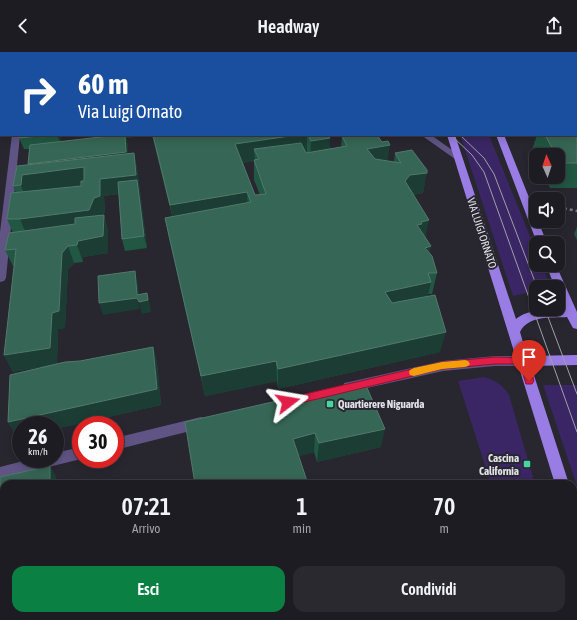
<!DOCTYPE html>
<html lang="it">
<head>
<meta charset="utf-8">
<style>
	body { margin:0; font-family:"Asap Condensed",sans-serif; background:#2b2930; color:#f1f3f6; height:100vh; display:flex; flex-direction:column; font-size:15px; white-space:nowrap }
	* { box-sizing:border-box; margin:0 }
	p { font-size:13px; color:#a1a1a6 }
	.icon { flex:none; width:22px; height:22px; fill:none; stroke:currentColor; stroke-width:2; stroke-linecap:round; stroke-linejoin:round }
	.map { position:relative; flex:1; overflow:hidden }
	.drawer { position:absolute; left:0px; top:428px; width:577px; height:140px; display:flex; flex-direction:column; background:#1e1c23; border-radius:12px 12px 0 0; box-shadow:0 2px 10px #0003,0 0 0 1px #3c3a41 }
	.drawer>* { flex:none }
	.hud { position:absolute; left:0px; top:0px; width:577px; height:84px; box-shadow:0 2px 10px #0003,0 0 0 1px #3c3a41; background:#1a4fa0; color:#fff; overflow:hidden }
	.needle { width:26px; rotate:357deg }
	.buttons { position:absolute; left:529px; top:96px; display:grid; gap:8px }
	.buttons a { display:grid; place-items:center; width:36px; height:36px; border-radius:8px; background:#1e1c23; box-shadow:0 2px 10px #0003,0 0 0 1px #3c3a41; font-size:20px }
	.speed { position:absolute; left:12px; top:364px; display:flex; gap:8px; font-size:20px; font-weight:700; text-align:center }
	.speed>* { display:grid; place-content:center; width:52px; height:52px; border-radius:50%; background:#1e1c23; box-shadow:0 2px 10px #0003,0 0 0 1px #3c3a41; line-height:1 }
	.speed small { font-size:10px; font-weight:400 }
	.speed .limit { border:6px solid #d22; background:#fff; color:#111 }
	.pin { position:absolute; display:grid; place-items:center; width:34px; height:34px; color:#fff; margin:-41px -17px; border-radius:50% 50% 50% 0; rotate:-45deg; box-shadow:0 0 4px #0007 }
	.pin .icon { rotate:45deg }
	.me { position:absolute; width:44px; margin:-22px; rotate:76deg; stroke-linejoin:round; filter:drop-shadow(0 0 3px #0008) }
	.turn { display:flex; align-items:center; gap:14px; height:84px; padding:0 12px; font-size:18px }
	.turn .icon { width:52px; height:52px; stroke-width:2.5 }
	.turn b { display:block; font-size:28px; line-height:34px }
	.eta { display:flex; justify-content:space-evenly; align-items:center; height:68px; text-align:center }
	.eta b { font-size:24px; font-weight:600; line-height:28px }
	.primary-button { display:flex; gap:8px; margin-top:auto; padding:8px 12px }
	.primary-button a { flex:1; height:46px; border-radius:12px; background:#0b8043; color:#fff; font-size:16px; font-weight:600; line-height:46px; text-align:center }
	.primary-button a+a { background:#2b2930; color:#f1f3f6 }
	header { display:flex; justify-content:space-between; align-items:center; height:52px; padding:0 12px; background:#1e1c23; font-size:18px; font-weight:600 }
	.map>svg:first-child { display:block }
	.green { fill:#3a2664 }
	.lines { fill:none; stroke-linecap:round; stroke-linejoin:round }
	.path { stroke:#7a7980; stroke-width:2.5; stroke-dasharray:3 3; stroke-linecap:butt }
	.minor { fill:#605485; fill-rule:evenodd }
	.major { fill:#997de4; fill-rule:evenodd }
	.tram { stroke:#a09fa6; stroke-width:1 }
	.wall { fill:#215743; fill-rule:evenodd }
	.shaded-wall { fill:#1b3d34 }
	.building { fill:#366655; stroke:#51796c }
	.route { fill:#e11d48; stroke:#92132f }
	.slow { fill:#f59e0b }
	.poi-dot { fill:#47d49e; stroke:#28262f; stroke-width:1.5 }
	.labels { text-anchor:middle; stroke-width:4; stroke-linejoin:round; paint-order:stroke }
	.street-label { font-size:11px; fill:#e2e1e7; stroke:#28262f }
	.poi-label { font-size:11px; font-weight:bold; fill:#e2e1e7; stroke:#28262f; text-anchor:start }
</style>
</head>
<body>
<header><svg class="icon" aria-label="back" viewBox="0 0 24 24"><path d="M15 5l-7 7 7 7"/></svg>Headway<svg class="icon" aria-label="share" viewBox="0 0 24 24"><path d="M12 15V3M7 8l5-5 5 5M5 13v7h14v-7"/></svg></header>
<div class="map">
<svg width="577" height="568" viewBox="0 0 577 568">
	<rect width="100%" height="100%" fill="#28262f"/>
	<g class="green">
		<polygon points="460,83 489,83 536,199 536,213 542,213 551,235 536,235 536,239 513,244"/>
		<path d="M484,325C495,328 503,333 509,343L535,432H491L458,329Z"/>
		<polygon points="543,333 577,333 577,434"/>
	</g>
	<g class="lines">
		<polyline class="path" points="558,155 577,159"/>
		<g class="minor">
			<rect x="121" y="0" width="8" height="1"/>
			<polygon points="333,0 341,0 342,1 334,1"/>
			<polygon points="12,83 20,83 6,226 4,229 0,230 0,180"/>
			<polygon points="421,83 431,83 462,105 458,108 455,107"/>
			<polygon points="495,304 523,304 527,306 529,309 527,312 523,314 495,314 443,319 349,340 344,339 343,335 344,331 349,330 443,309"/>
			<polygon points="201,365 206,367 208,371 206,375 115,398 115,386"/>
			<polygon points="81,395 81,407 0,427 0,415 31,407 55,407 55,401"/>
		</g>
		<g class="major">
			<rect x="421" y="0" width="8" height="1"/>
			<polygon points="460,0 468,0 469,1 461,1"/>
			<path d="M447,83H455L516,267C528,257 549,257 564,256L558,242V235H555L546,213H556L577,260V277L573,276L567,265C552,266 528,263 520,280L527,304L577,303V313L531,314L569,432H555Z"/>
			<polygon points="496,83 504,83 536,163 536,169 538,169 547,191 537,191"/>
			<polygon points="573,458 577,459 577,484 573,483"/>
		</g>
		<g class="tram">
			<polyline points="451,83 472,103 484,120 577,380"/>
			<polyline points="460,83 484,106 494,122 537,235"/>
			<polyline points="545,257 577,342"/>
		</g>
	</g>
	<g class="wall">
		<polygon points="498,0 577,0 577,136 550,136 545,125 558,125 558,103 536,103 536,106 532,98 537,83 576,83 576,1 497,1"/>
		<path d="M20,83H61V90L101,85V83H133V85L126,86L128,94V101H134L137,117L140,139L147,196L125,199L122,187L119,142L104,144L105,161L99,163H98H104L108,179V201L83,205V210L74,211L68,217L65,276L58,277L57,312L65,310L80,309L153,295L157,311L161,353L55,377V373H21V384L17,385L8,370L10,323L47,314L13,320L4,303L14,214H13L5,198L9,181H13L7,167L11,141H16L13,134L17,114L28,113L29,97H24L19,86ZM81,133V134L29,139Z"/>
		<path d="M152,83H328L330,97L341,95L342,84L388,109L394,110L395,101L427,118L423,141L413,143L425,186L431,194L429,201L437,221L432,242H428V244L440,300L278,337L277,329L205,344L169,186L165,166L172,164ZM254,109V128L260,143H255L243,111Z"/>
		<polygon points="577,175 577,188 574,182"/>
		<polygon points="364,329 381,395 317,410 314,400 195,432"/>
	</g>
	<g class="shaded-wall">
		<polygon points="57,83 61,83 61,94"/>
		<polygon points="101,83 133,83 133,85 126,86 128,94 129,112 89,132 29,139 27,150 21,133 22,123 31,122 28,112 102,89"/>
		<polygon points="297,83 307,83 307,102 259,107 254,97 255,109 237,112 235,92"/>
		<polygon points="330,86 329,106 310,109 311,89"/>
		<polygon points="390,93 387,113 365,117 367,97"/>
		<polygon points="134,101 137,117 140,139 147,196 144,184 138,139 104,144 105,161 99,163 94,175 27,184 20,167 100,127"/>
		<polygon points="427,121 423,141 406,144 405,129 410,123"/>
		<polygon points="247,140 248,160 174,173 170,153"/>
		<polygon points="104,163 108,179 108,201 83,205 83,210 77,193 78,189"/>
		<polygon points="429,168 425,188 417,173 421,170"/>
		<polygon points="68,194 74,211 68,217 65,276 58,277 57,312 13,320 4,303 52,261 62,201"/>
		<polygon points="431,194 426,215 425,196"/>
		<polygon points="135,219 138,231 140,250 147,241 150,253 151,260 142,262 137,243"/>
		<polygon points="431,230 426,251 382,260 385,240"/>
		<polygon points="137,246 140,257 103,263 99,251"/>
		<polygon points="446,280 440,300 278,337 278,317"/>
		<polygon points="153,295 157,311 161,353 55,377 55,373 21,373 21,384 17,385 8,370"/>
		<polygon points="276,309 277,329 205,344 201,324"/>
		<polygon points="385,377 381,395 317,410 319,391"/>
		<polygon points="315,381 314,400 292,406 293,387"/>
		<polygon points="50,414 56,424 56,432 50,432"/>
		<polygon points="4,476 4,488 0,489 0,477"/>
	</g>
	<g class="building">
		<rect x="33" y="0" width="11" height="1"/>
		<rect x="75" y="0" width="21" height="1"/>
		<polygon points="504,0 577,0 577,71 576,70 576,1 504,1"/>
		<polygon points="576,73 577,73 577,111 560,111 558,108 558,103 556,103 545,83 576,83"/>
		<polygon points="20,83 49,83 19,86"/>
		<polygon points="118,83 125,83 126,100 28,112 30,93"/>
		<polygon points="153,83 297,83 235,92 255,143 266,142 254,108 259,107 254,97 301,91 306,101 347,94 342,84 349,83 377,83 382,90 388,89 390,93 367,97 375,107 401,111 395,101 412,98 427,118 427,121 410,123 405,129 429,168 421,170 422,172 417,173 431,194 425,196 432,204 437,221 428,221 431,230 385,240 392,251 435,243 446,280 278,317 276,309 201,324 165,166 251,150 247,140 170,153"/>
		<polygon points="308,83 328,83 330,86 311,89"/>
		<polygon points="134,101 136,123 100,127 100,144 94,146 89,158 20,167 7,167 11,141 81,134 81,129 84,129 84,115 22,123 21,133 13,134 17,114"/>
		<polygon points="137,128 144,184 122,187 118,130"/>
		<polygon points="104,163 103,184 78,189 77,193 68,194 62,201 59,259 52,261 50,296 4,303 16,197 5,198 9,181 75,172 75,166"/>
		<polygon points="135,219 137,243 147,241 148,248 139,250 137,246 99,251 98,224"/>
		<polygon points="153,295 157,337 8,370 10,323 65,310 80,309"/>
		<polygon points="364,329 385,377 319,391 315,381 293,387 308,432 195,432 185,370"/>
		<polygon points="50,414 50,432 4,432 4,476 0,477 0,425"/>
	</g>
	<polygon class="route" points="495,305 527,306 534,329 532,332 526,332 520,312 495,312 442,317 288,354 285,353 283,350 285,347 288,346 442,310"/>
	<polygon class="slow" points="465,308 468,309 470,312 468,314 465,315 442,317 414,324 410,323 409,320 410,318 414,316 442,310"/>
	<g class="poi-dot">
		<rect x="326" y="348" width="8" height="8" rx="2"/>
		<rect x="523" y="408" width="8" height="8" rx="2"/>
	</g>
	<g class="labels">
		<g class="street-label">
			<text transform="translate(482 181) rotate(72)" y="4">VIA LUIGI ORNATO</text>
		</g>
		<g class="poi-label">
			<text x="338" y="356">Quartierere Niguarda</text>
			<text x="519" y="410" text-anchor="end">Cascina<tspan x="519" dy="13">California</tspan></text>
		</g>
	</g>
</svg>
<div class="buttons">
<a><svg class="needle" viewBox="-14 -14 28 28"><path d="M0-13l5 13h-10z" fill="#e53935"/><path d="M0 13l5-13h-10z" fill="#a1a1a6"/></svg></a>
<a><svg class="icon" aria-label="sound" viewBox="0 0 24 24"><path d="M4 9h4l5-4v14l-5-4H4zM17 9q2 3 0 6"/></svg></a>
<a><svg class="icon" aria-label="search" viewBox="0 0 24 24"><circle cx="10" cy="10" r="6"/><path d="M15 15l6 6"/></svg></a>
<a><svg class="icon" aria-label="layers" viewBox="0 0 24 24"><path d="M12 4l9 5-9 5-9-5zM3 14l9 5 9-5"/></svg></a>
</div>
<div class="speed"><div>26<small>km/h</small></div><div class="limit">30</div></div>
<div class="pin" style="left:529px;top:329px;background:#d93025"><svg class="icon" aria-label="arrive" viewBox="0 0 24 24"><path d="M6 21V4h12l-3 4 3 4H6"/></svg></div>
<svg class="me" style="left:288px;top:350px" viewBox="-20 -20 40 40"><path d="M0-17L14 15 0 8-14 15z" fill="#e11d48" stroke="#fff" stroke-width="4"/></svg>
<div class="hud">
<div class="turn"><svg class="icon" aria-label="right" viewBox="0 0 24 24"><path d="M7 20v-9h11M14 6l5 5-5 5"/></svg><div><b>60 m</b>Via Luigi Ornato</div></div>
</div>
<section class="drawer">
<div class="eta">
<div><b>07:21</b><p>Arrivo</p></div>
<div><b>1</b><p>min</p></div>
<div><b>70</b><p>m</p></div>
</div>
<div class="primary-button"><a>Esci</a><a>Condividi</a></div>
</section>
</div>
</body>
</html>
